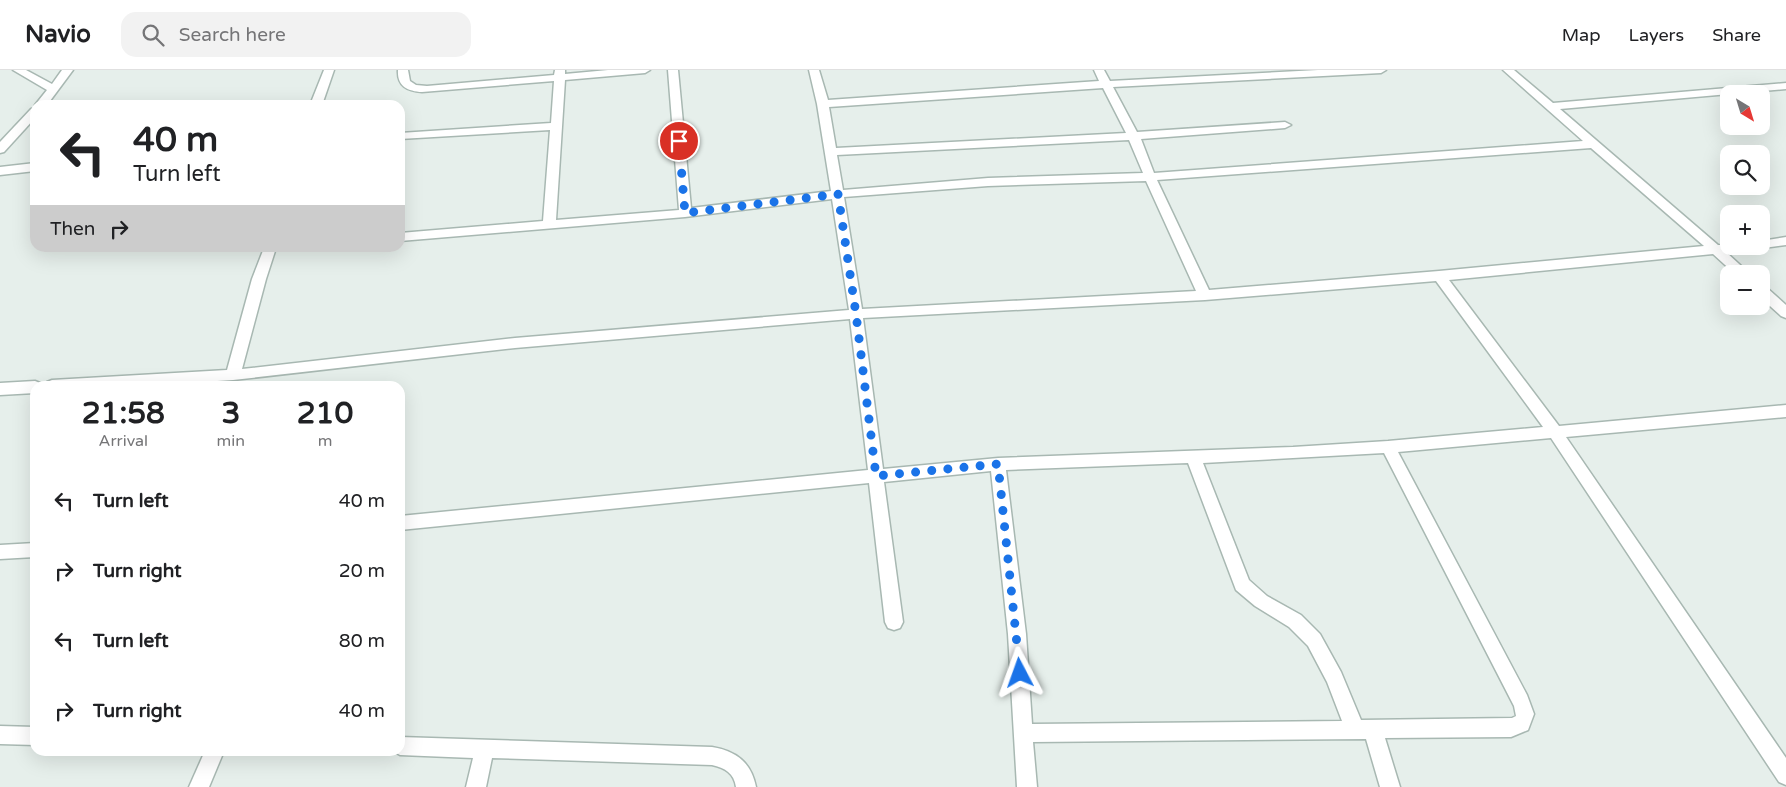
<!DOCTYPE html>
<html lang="en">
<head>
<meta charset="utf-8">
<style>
	body { margin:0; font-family:"Varela Round",sans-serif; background:#f2f2f2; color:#202124; height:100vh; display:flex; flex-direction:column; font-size:19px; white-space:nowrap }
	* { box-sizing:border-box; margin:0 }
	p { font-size:16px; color:#757577 }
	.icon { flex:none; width:28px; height:28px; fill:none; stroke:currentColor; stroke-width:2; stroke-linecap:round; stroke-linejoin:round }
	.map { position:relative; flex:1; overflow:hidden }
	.drawer { position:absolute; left:30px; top:311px; width:375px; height:375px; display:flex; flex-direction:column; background:#fff; border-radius:15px; box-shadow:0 5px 20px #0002 }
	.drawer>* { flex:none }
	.guide { position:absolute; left:30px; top:30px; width:375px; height:152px; border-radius:15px; box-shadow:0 5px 20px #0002; background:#fff; color:#202124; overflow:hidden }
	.needle { width:32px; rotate:142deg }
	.fabs { position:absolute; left:1720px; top:15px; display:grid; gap:10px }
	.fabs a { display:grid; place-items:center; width:50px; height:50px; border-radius:10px; background:#fff; box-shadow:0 5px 20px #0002; font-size:25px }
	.pin { position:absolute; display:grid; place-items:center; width:42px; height:42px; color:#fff; margin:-21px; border:2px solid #fff; border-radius:50%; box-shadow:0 1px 5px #0007 }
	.me { position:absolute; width:55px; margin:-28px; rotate:356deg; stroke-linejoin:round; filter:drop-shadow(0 0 4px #0008) }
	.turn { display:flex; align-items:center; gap:18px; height:105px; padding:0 20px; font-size:22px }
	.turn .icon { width:65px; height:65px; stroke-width:2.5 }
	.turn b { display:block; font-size:35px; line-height:42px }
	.then { display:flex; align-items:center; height:48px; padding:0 20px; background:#0003; gap:10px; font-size:19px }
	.eta { display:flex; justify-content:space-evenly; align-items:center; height:85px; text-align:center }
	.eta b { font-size:30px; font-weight:700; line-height:35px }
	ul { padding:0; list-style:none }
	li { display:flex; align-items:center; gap:15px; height:70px; padding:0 20px }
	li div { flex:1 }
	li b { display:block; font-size:19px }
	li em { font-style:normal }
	header { display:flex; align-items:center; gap:30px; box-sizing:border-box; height:70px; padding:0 25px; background:#fff; border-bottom:1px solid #e0e0e0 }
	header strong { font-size:24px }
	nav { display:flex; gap:28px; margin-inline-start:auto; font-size:18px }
	.search { width:350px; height:45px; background:#f2f2f2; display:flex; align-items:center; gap:12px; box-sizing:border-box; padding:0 18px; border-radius:15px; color:#757577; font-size:19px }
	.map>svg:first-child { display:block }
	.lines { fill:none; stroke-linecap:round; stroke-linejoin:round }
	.minor-casing { stroke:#a8b8b2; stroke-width:3 }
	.minor { fill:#fff; fill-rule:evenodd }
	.route { stroke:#1a73e8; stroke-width:9; stroke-dasharray:0 16.2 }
</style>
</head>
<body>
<header>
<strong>Navio</strong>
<div class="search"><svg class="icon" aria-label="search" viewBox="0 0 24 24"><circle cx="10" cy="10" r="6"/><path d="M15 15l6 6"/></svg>Search here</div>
<nav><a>Map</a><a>Layers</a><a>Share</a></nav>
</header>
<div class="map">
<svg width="1786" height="717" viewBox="0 0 1786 717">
	<rect width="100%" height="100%" fill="#e6efeb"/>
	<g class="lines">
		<g class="minor-casing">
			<g id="minor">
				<polygon points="13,0 26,0 52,14 62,0 73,0 47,35 35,35 47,20"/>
				<polygon points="324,0 334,0 322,35 310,35"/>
				<path d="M398,0H408L410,11L416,15L427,16L554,5L555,0H565V4L608,0H650L645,3L565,10L556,150L679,140L668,0H678L691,138L831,121L817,34L809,0H819L828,30L1099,11L1094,0H1104L1110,11L1318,0H1386L1381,3L1113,17L1137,62L1285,52L1291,55L1285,58L1141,69L1154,103L1583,71L1503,0H1514L1553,33L1786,13V19L1560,39L1718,175L1761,176V171L1786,167V175L1727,183L1750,204H1735L1713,184L1449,210L1559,356L1786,335V347L1566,367L1786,688V715L1779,712L1551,368L1398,382L1527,625L1534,644L1528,660L1511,667L1385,668L1400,717H1380L1366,669L1033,672L1037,717H1017L1008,564L991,401L884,412L903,552L900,558L894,560L888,558L885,552L869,413L400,460V446L868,400L850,249L515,278L233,310L138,316H45L47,312L52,310L227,300L252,209L264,178H276L266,209L242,299L515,268L849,240L832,129L685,147L400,171V163L543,151L550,60L400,69V63L551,53L554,11L422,22C407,21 397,16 398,0ZM1103,18L1126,63L836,78L829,37ZM1129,70L1143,103L988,108L843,120L837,85ZM1591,78L1704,176L1439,201L1209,220L1157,110ZM1146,111L1196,221L862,239L844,127L988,116ZM1436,211L1543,357L1388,371L1293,377L998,388L883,399L863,248L1205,230ZM1384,383L1514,636L1516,646L1512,648L1361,650L1341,602L1320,564L1301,545L1267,526L1249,510L1203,393ZM1188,393L1236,520L1255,536L1289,557L1308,576L1327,612L1342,651L1032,654L1026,564L1006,400Z"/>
				<polygon points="35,38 35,48 4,82 0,83 0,72 31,39"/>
				<polygon points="35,93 35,101 0,105 0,97"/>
				<polygon points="1761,215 1766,217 1786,235 1786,248 1781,246 1761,228"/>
				<polygon points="35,311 40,313 42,316 35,316 35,323 0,325 0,313"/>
				<polygon points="35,473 35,487 0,489 0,475"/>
				<polygon points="0,656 35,657 35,675 0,674"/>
				<path d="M400,667L712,677C736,681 751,692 756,717H736C734,703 725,698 712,695L492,688L486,717H466L473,688L400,685L393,681H400Z"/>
				<polygon points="205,681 224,681 209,717 189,717"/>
			</g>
		</g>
		<use href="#minor" class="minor"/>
	</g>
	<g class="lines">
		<polyline class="route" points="679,71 685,143 838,124 856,244 876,406 998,394 1020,603"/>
	</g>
</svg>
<div class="fabs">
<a><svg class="needle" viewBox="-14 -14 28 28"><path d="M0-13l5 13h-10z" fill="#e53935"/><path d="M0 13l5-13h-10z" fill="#757577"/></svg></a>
<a><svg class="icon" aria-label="search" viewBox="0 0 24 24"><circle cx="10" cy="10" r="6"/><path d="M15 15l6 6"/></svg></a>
<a>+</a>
<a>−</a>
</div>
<div class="pin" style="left:679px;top:71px;background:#d93025"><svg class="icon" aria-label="arrive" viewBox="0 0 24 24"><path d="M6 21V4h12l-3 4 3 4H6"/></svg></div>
<svg class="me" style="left:1020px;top:603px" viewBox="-20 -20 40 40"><path d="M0-17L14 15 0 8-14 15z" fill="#1a73e8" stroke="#fff" stroke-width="4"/></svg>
<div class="guide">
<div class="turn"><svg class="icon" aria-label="left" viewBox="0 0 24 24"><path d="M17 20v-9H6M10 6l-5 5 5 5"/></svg><div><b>40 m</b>Turn left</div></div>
<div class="then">Then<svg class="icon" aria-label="right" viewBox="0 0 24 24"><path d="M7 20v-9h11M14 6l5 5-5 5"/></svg></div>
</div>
<section class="drawer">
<div class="eta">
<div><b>21:58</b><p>Arrival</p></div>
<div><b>3</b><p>min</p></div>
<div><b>210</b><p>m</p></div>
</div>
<ul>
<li><svg class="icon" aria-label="left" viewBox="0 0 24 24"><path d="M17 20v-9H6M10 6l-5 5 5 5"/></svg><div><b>Turn left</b></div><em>40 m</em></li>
<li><svg class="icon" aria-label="right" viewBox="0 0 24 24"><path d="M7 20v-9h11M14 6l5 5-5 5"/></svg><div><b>Turn right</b></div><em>20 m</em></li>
<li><svg class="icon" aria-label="left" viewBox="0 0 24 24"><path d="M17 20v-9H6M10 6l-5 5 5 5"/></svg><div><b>Turn left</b></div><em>80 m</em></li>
<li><svg class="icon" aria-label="right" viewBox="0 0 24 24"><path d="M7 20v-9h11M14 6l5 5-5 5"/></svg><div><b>Turn right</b></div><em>40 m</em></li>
</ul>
</section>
</div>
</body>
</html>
